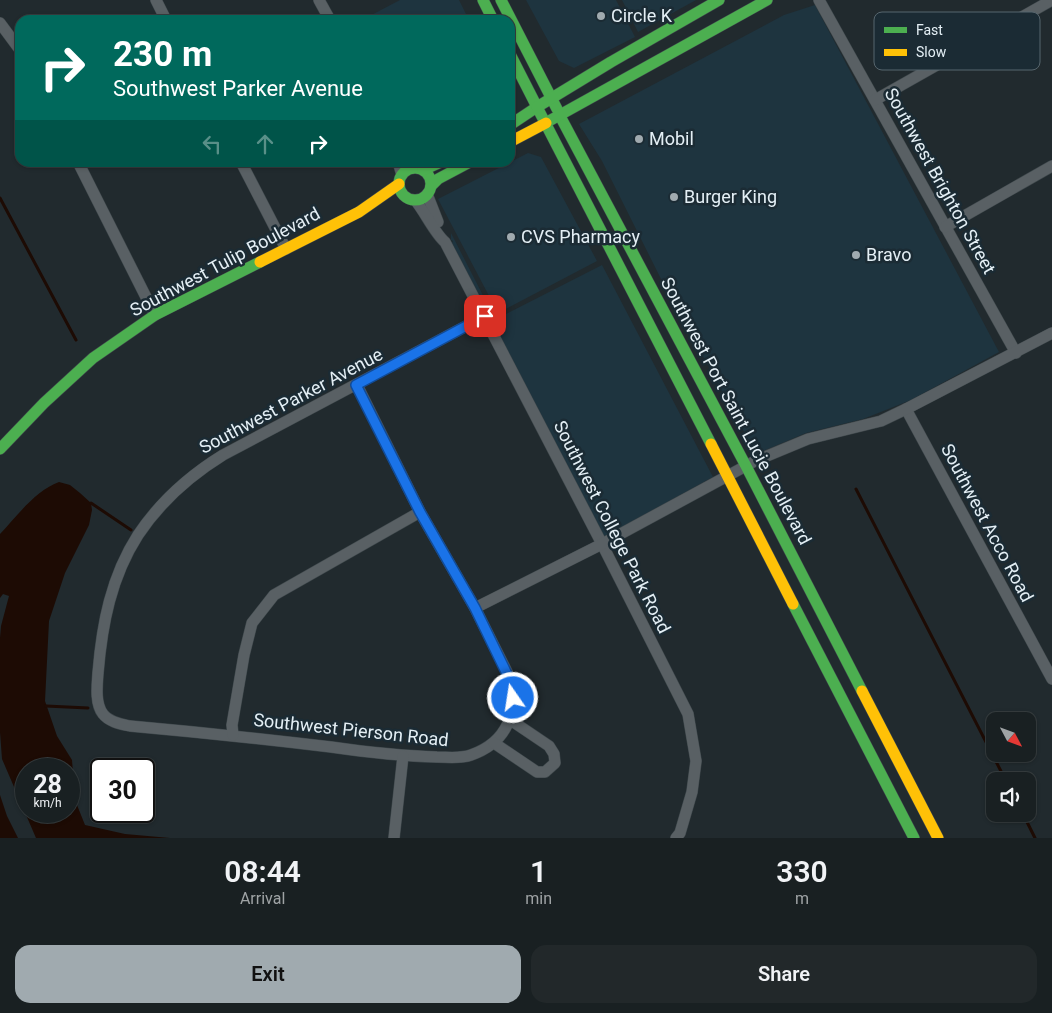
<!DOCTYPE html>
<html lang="en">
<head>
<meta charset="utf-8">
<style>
	body { margin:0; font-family:Roboto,sans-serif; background:#22282a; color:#f1f3f6; height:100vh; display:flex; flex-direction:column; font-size:19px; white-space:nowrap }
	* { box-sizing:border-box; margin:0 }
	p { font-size:16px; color:#9fa3a5 }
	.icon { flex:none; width:28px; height:28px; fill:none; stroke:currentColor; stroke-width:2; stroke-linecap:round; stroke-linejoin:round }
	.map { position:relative; height:838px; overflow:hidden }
	.drawer { display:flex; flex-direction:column; background:#192022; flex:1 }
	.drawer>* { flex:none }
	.top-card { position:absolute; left:15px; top:15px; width:500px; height:152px; border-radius:15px; box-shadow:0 1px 4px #0004,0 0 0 1px #373e40; background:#00695c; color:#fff; overflow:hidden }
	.needle { width:32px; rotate:131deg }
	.tools { position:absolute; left:986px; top:712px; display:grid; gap:10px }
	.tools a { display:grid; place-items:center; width:50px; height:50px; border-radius:10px; background:#192022; box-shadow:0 1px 4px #0004,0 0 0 1px #373e40; font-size:25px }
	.speed { position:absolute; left:15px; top:758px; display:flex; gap:10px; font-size:25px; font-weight:700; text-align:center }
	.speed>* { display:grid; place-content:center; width:65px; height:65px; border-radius:50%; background:#192022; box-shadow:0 1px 4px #0004,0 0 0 1px #373e40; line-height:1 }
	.speed small { font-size:12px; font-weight:400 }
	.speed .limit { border:2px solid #111; border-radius:8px; background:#fff; color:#111 }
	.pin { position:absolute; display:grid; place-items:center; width:42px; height:42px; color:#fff; margin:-21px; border-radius:10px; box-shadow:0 2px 8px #0006 }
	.me { position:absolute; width:55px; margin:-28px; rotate:347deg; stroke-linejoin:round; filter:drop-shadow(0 0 4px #0008) }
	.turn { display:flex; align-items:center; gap:18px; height:105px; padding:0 15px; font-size:22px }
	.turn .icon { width:65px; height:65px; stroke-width:2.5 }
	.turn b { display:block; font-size:35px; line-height:42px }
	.lanes { display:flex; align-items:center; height:48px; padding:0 15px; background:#0003; justify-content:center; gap:25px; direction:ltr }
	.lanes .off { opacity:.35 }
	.eta { display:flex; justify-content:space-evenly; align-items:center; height:85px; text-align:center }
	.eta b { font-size:30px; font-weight:600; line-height:35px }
	.cta { display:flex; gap:10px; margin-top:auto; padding:10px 15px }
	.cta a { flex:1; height:58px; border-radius:15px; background:#a0aaaf; color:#111; font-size:20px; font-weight:600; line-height:58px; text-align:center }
	.cta a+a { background:#22282a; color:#f1f3f6 }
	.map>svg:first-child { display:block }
	.built { fill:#1e343f }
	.water { fill:#1d0b04; fill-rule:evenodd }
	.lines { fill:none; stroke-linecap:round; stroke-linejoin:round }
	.stream { stroke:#1d0b04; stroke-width:3 }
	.street-casing { stroke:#3e474b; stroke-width:12 }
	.fast-casing { stroke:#3e474b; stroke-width:12 }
	.slow-casing { stroke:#3e474b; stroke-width:12 }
	.street { stroke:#596064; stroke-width:11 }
	.fast { stroke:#4caf50; stroke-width:11 }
	.slow { stroke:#ffc107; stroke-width:11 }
	.route-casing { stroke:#114b97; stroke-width:12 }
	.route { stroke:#1a73e8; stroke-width:9 }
	.poi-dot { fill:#a0aaaf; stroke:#1b2b34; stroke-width:2 }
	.labels { text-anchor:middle; stroke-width:5; stroke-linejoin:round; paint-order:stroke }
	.poi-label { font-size:18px; fill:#e4eff5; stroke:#1b2b34; text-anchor:start }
	.street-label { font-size:18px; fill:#e4eff5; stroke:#1b2b34 }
	.key { fill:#1b2b34; stroke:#57666e; stroke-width:1 }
	.key-label { font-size:14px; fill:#e4eff5 }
</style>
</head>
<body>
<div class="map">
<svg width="1052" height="838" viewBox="0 0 1052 838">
	<rect width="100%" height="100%" fill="#212a2e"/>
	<g class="built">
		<polygon points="400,0 459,0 469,20 362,20"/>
		<polygon points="526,0 616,0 635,37 574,68 559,61"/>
		<polygon points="622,0 696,0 638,32"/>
		<polygon points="815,5 999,352 911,400 863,419 806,433 756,454 660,277 602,161 579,124 784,15"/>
		<polygon points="528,153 541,157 597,261 498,313 438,199"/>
		<polygon points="451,233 493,315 498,318 602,265 713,477 604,537 452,243 453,241 451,240"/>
	</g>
	<g class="water">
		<path d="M59,482L70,485L80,493L91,503L92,510L89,525L65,573L49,621L45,701L57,736L72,760L75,800L85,825L125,834L170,838H36L2,759L0,732V638L1,626L9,596L3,594L0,598V534C18,515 35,491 59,482ZM26,769H69V811H26Z"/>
		<polygon points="0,795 7,816 18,838 0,838"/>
	</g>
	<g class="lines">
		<g class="stream">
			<polyline points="0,198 76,340"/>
			<polyline points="856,489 1006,781"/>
			<polyline points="91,503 131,530"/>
			<polyline points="46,706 88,708"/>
			<polyline points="1023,814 1035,838"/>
		</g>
		<g class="street-casing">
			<g id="street">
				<polyline points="156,0 166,20"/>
				<polyline points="319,0 330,20"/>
				<polyline points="819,0 1016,353"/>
				<polyline points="0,23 20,50"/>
				<polyline points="875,100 1052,0"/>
				<polyline points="78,162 155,315"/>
				<polyline points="241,162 286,249"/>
				<polyline points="398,162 402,175"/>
				<polyline points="410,162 414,168"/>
				<polyline points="427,194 438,222"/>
				<path d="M415,200C425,212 435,234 445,242L602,544L688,714L696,761L692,792L680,833L676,838"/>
				<polyline points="945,227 1052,166"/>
				<path d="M357,385L420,512L475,608L509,676C519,711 508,742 471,755C460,759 448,757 437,757C401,756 366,752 331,747C264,739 197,732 130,726C121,724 109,722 103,714C95,704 97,686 98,673C102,624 111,577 138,535C160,502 189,476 223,455L485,316"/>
				<polyline points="906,409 1052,679"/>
				<polyline points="475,608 602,544 755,461 808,439 881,421 906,409 1052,333"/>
				<polyline points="233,735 232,725 244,655 252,623 274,595 420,512"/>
				<polyline points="494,743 537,772 545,772 555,763 554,754 549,746 509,719"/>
				<polyline points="394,838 403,756"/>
			</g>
		</g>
		<g class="fast-casing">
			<g id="fast">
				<polyline points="483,0 493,20"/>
				<polyline points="501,0 557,109"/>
				<polyline points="510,54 537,107 510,125"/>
				<polyline points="560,116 746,466 862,691"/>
				<polyline points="549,121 767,0"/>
				<circle cx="415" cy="184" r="16"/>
				<polyline points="423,170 441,162"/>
				<polyline points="431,186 438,179 470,162"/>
				<polyline points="711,444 537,107 611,62 719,0"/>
				<polyline points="0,449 44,403 93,358 155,315 260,262"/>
				<polyline points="793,604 914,838"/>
			</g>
		</g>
		<g class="slow-casing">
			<g id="slow">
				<polyline points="510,142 546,123"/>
				<polyline points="260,262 359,212 399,184"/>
				<polyline points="711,444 793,604"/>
				<polyline points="862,691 938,838"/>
			</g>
		</g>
		<use href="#street" class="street"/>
		<use href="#fast" class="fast"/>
		<use href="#slow" class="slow"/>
	</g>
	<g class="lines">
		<g class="route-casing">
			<polyline id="route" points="485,316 356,385 420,512 475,608 508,676 513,698"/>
		</g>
		<use href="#route" class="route"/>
	</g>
	<g class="poi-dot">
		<circle cx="601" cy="16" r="5"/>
		<circle cx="639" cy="139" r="5"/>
		<circle cx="674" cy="197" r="5"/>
		<circle cx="511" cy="237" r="5"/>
		<circle cx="856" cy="255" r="5"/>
	</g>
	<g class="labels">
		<g class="poi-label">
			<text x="611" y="22">Circle K</text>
			<text x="649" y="145">Mobil</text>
			<text x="684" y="203">Burger King</text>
			<text x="521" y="243">CVS Pharmacy</text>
			<text x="866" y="261">Bravo</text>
		</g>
		<g class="street-label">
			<text transform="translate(940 181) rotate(61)" y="6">Southwest Brighton Street</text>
			<text transform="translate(225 262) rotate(-28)" y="6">Southwest Tulip Boulevard</text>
			<text transform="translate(291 401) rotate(-28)" y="6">Southwest Parker Avenue</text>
			<text transform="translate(736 411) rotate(62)" y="6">Southwest Port Saint Lucie Boulevard</text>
			<text transform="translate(987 523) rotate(62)" y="6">Southwest Acco Road</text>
			<text transform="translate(612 527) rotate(63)" y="6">Southwest College Park Road</text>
			<text transform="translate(351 730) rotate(6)" y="6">Southwest Pierson Road</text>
		</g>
	</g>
	<rect x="874" y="12" width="166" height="58" rx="8" class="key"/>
	<rect x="884" y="27" width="23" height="6" fill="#4caf50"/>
	<rect x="884" y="49" width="23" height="7" fill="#ffc107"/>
	<g class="key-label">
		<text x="916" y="35">Fast</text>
		<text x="916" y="57">Slow</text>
	</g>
</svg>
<div class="tools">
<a><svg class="needle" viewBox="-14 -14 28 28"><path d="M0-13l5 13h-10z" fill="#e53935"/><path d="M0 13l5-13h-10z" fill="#9fa3a5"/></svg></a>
<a><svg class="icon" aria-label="sound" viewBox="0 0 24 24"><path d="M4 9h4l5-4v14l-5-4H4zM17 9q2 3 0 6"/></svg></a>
</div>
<div class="speed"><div>28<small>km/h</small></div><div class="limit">30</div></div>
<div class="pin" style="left:485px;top:316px;background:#d93025"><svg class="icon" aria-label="arrive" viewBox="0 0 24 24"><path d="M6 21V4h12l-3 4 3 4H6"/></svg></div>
<svg class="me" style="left:513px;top:698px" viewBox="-20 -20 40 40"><circle r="17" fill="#1a73e8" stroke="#fff" stroke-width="3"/><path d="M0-11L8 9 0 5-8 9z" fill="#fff"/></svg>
<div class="top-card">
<div class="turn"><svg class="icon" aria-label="right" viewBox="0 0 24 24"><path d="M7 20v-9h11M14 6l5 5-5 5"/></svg><div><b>230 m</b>Southwest Parker Avenue</div></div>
<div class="lanes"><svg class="icon off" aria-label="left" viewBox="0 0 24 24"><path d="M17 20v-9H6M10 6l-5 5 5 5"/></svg><svg class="icon off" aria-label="ahead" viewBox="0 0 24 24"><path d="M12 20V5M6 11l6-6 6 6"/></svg><svg class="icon" aria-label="right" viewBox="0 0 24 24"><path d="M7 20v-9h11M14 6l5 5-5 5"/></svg></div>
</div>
</div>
<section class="drawer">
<div class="eta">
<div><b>08:44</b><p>Arrival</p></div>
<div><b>1</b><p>min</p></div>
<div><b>330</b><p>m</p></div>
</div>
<div class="cta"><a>Exit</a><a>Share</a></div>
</section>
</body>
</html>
